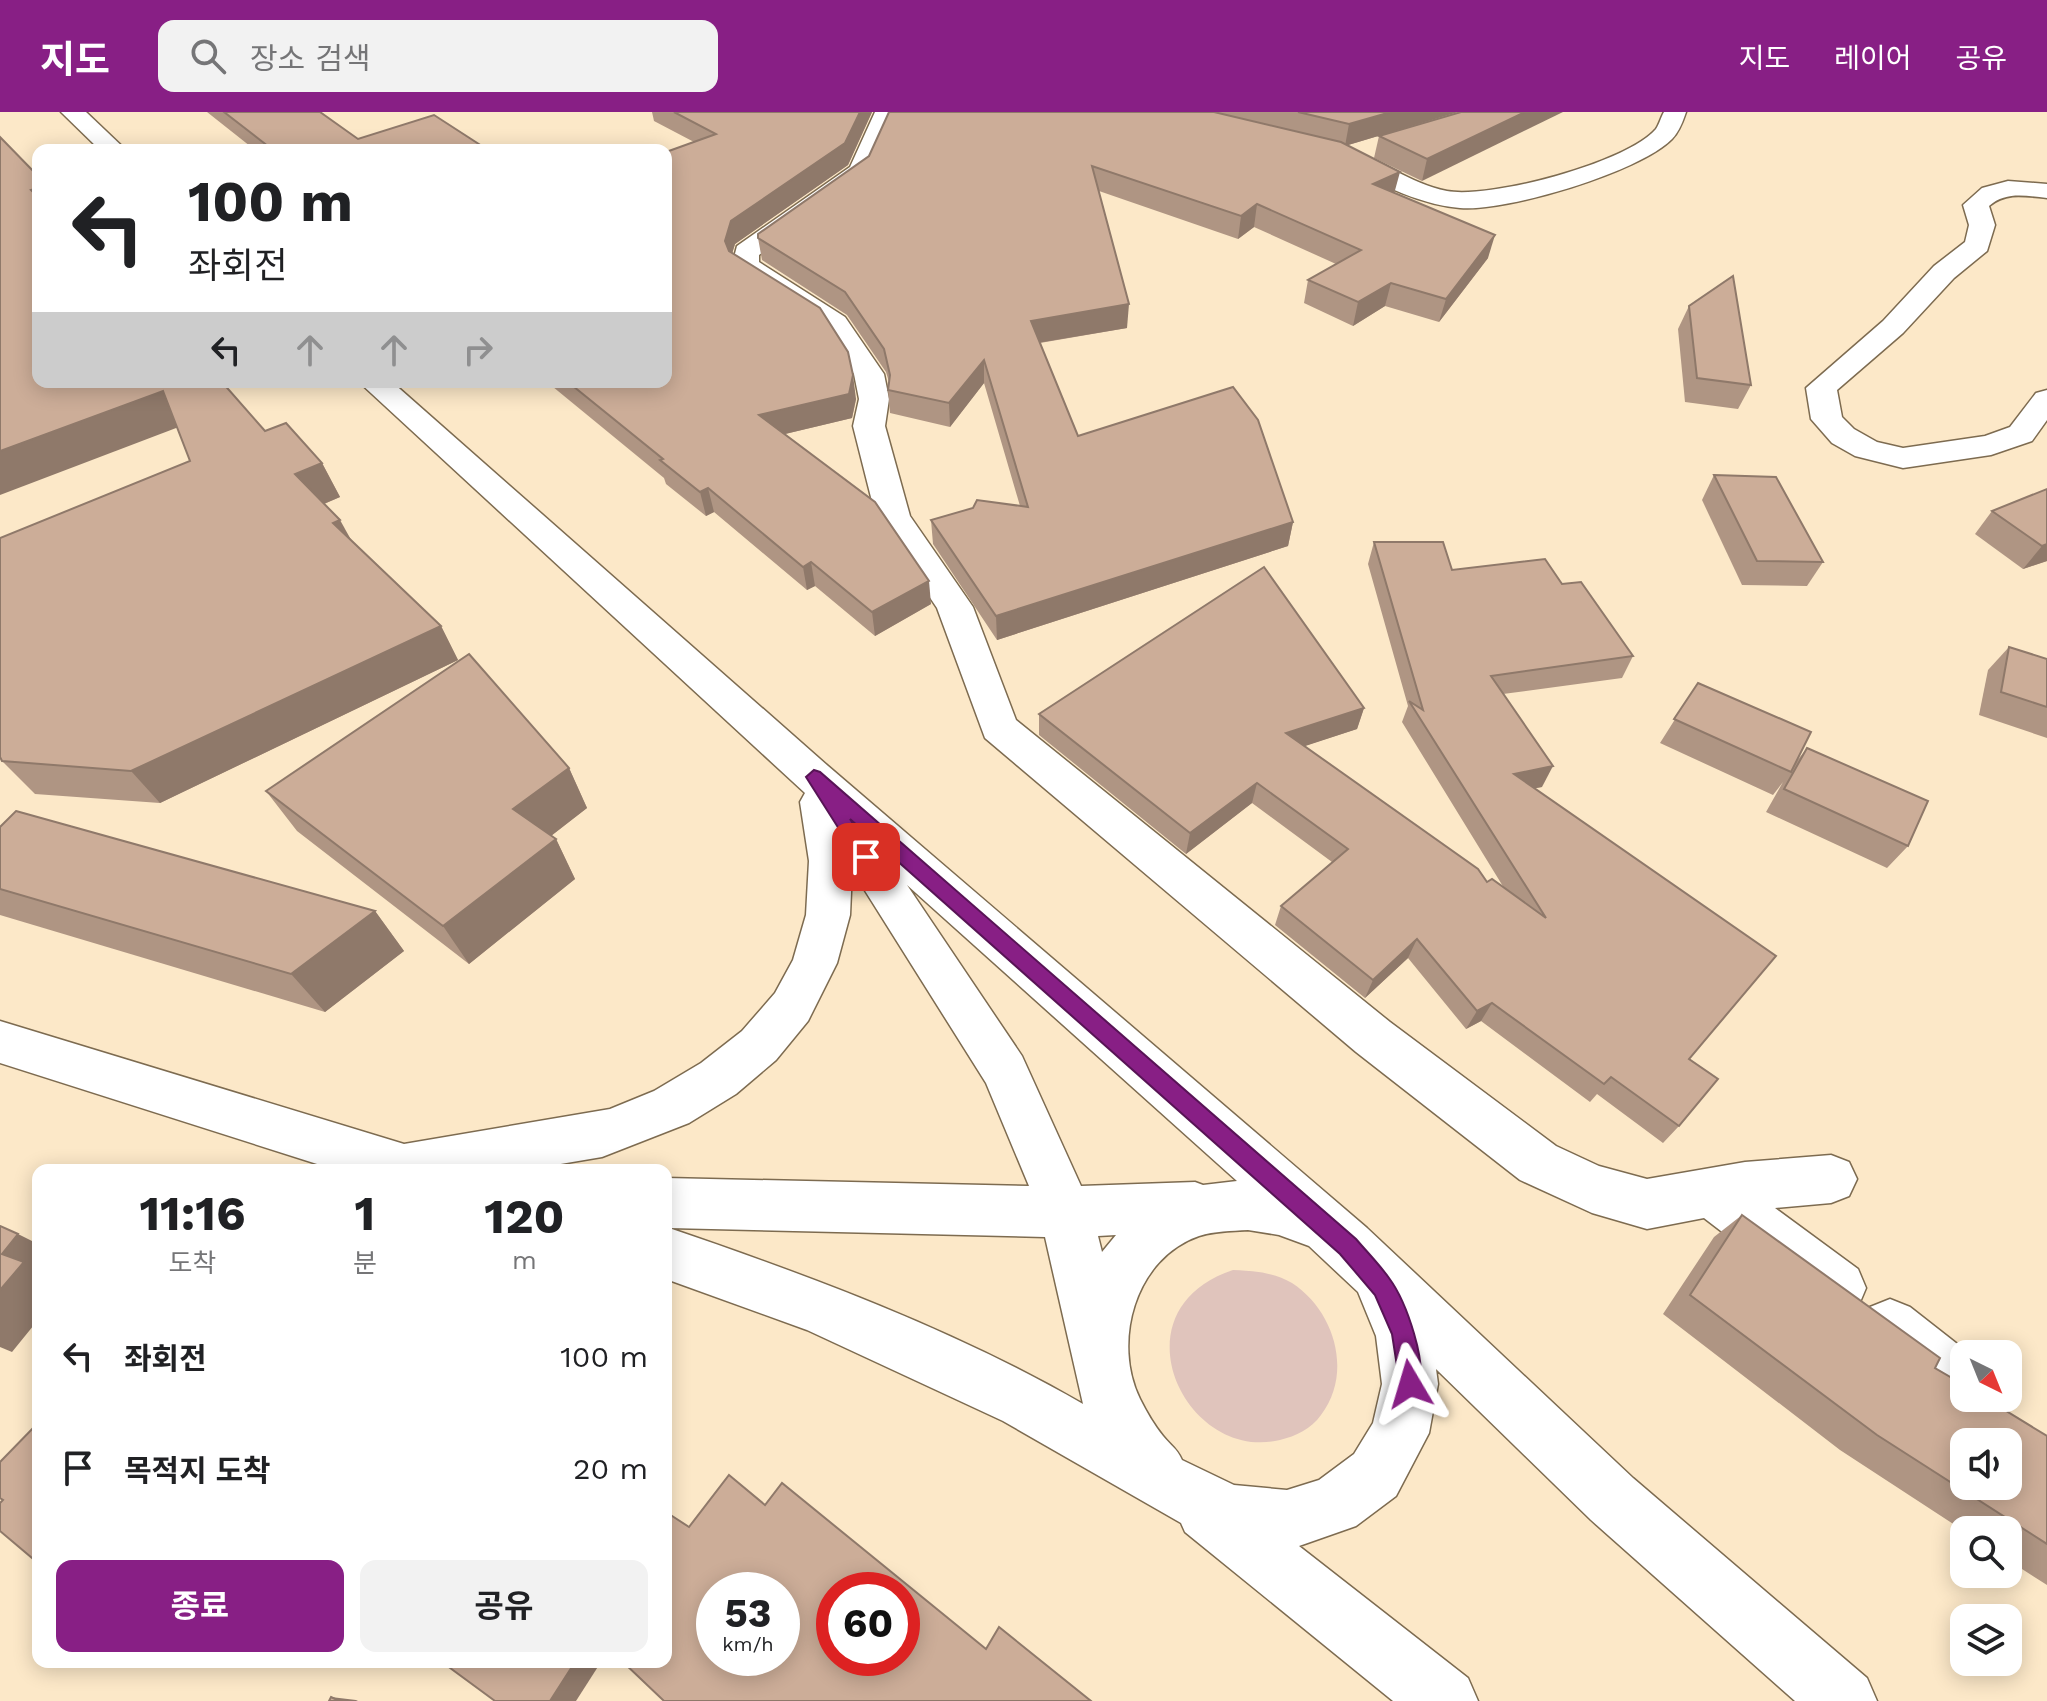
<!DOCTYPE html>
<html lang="ko">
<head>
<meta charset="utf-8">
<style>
	body { margin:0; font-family:"Work Sans","Noto Sans KR",sans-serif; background:#f2f2f2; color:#202124; height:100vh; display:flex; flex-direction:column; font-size:30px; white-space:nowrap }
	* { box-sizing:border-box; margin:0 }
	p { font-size:26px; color:#757577 }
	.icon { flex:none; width:44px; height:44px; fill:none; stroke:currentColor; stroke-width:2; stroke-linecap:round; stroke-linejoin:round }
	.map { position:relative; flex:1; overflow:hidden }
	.side { position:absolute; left:32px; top:1052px; width:640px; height:504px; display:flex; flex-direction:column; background:#fff; border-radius:16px; box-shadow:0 4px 20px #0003 }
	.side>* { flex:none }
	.guide { position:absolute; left:32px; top:32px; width:640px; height:244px; border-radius:16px; box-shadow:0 4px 20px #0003; background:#fff; color:#202124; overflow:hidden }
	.needle { width:52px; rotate:137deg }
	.buttons { position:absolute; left:1950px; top:1228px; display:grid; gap:16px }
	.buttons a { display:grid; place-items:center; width:72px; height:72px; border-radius:16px; background:#fff; box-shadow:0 4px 20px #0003; font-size:40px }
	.speed { position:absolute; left:696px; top:1460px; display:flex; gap:16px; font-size:40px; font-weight:700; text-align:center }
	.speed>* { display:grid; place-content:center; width:104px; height:104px; border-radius:50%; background:#fff; box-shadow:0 4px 20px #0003; line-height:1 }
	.speed small { font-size:20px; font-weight:400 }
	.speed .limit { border:12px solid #d22; background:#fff; color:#111 }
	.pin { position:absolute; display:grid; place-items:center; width:68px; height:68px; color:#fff; margin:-34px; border-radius:16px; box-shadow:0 4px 12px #0006 }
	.me { position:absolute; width:88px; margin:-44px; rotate:353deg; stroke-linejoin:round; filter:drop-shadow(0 0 6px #0008) }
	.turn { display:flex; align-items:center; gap:28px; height:168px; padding:0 24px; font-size:36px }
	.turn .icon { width:104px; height:104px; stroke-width:2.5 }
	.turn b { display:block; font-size:56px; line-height:68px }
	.lanes { display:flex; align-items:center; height:76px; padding:0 24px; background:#0003; justify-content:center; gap:40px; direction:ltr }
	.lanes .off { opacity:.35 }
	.eta { display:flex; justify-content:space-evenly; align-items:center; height:136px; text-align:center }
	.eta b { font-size:48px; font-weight:700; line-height:56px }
	.action { display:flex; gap:16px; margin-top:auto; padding:16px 24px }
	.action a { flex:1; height:92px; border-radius:16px; background:#881f85; color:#fff; font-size:32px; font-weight:700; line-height:92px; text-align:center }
	.action a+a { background:#f2f2f2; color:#202124 }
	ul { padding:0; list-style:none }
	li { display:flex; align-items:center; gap:24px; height:112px; padding:0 24px }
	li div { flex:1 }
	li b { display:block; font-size:30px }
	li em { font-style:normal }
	header { display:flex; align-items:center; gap:48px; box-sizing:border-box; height:112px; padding:0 40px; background:#881f85; color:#fff }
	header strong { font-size:38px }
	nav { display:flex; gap:44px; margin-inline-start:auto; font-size:28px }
	.search { width:560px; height:72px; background:#f2f2f2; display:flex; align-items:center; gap:20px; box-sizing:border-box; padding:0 28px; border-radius:16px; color:#757577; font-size:30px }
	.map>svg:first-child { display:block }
	.green { fill:#e0c4bc }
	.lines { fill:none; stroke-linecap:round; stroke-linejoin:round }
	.minor-casing { stroke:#7d6b50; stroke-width:3 }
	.major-casing { stroke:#7d6b50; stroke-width:3 }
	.minor { fill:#fff; fill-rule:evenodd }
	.major { fill:#fff; fill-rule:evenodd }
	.wall { fill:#af9583 }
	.shaded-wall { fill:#8f796a }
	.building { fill:#ccad98; stroke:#8f796a; stroke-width:2; fill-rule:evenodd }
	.route { fill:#881f85; stroke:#581456; stroke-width:2 }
</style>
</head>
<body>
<header>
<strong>지도</strong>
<div class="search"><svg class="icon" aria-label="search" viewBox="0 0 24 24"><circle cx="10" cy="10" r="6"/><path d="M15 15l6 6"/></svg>장소 검색</div>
<nav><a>지도</a><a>레이어</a><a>공유</a></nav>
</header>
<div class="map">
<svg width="2047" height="1589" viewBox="0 0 2047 1589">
	<rect width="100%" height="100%" fill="#fce8c8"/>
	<path class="green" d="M1233,1158C1253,1159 1274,1160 1292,1171C1335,1199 1353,1261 1321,1303C1311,1317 1296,1324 1280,1328C1185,1351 1112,1198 1233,1158Z"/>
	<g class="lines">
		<g class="minor-casing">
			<g id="minor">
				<polygon points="875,0 897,0 869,64 759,143 759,150 845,205 884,262 889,287 885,314 910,404 973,495 1016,608 1390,910 1556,1034 1599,1054 1647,1067 1745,1050 1831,1043 1849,1050 1857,1067 1849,1084 1831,1091 1775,1096 1858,1157 1866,1176 1858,1195 1839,1203 1820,1195 1704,1106 1647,1117 1592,1101 1520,1068 1356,940 985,626 937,496 876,405 853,314 859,287 854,262 825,217 735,159 732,153 737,134 850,55"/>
				<path d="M1664,0H1686C1683,9 1679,20 1672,27C1640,60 1506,100 1460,96C1415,92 1375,69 1336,49L1332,44L1336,39L1344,37C1380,46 1410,72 1447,79C1490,87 1627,51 1656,17C1659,13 1661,5 1664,0Z"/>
				<path d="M2008,69L2047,72V86C2026,84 2006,79 1989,94L1995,113L1987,139L1954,166L1903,221L1837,278L1842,305L1854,317L1877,330L1903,336L1985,324L2010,315L2036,281L2047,278V308L2032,329L1991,343L1903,356L1855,344L1832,331L1811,307L1806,276L1883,209L1934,154L1965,130L1969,113L1963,93L1982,76Z"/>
				<polygon points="1890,1187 1910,1195 1970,1242 1964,1242 1964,1286 1987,1286 1984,1293 1964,1301 1944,1293 1870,1235 1862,1215 1870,1195"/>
			</g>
		</g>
		<g class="major-casing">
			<g id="major">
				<polygon points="61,0 86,0 126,38 100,38"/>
				<path d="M359,270H392L828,654L1367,1116L1633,1366L1867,1566L1877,1589H1795L1591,1408L1436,1257L1438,1272L1429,1321L1396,1384L1356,1414L1299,1434L1468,1566L1478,1589H1393L1185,1420L1181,1411L1003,1309L807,1218L666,1167V1066L1029,1074L986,971L852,758L850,803L837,851L808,909L776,948L736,982L689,1011L602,1045L525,1058H336L0,951V909L404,1032L610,997L654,979L701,951L742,919L775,881L793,848L806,803L809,749L800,690L805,681ZM907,773L1237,1069L1203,1073L1195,1070L1081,1074L1022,944ZM669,1116L1045,1125L1083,1292C953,1217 810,1164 669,1116ZM1248,1118L1279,1123L1309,1134L1358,1180L1376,1224L1382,1272L1373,1311L1354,1342L1319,1368L1287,1378L1234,1373L1182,1348C1177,1336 1170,1333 1163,1324C1154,1313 1146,1299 1140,1287C1112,1230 1135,1146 1199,1124C1215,1119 1231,1119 1248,1118ZM1116,1123L1102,1140L1098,1124Z"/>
			</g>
		</g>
		<use href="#minor" class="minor"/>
		<use href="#major" class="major"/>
	</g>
	<g class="wall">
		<polygon points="207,0 320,0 358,27 488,38 255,38"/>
		<polygon points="652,0 872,0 848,53 735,132 732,141 856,287 852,306 785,322 931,492 875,524 815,474 807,478 714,400 706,404 666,372 664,366 547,270 666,270 694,30 654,9"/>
		<polygon points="889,0 1458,0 1348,33 1395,81 1488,146 1439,210 1385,194 1353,214 1304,191 1308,168 1336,152 1254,115 1238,127 1099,79 1127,216 1040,231 1078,324 1293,410 1288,434 997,528 933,432 931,408 1020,394 984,271 950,315 890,301 888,278 889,270 886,260 847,203 762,148 758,126 869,44"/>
		<polygon points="1461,0 1422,69 1374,46 1379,24"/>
		<polygon points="1689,194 1751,273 1738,297 1685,290 1678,217"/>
		<polygon points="38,270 265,319 322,351 340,385 324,392 351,429 441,514 458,548 160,691 35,682 2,649 190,349 177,315"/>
		<polygon points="1714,363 1823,450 1807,474 1742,473 1702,388"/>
		<polygon points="2047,377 2047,449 2023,457 1975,422 1992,399"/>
		<polygon points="1374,430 1452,458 1562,472 1633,544 1622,566 1503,582 1542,675 1535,676 1689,947 1679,1014 1663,1031 1597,982 1590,990 1481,909 1466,917 1408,846 1365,886 1275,813 1281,794 1332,750 1252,691 1186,742 1039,623 1039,602 1364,596 1357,617 1304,634 1487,770 1504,776 1402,610 1408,594 1368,452"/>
		<polygon points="2009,535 2047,547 2047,626 1979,603 1988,558"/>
		<polygon points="1698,571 1796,650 1807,636 1908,734 1887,756 1766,700 1783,670 1773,683 1660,631"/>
		<polygon points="569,656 587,696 551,724 556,727 575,767 469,852 297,719 266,679"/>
		<polygon points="0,715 375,799 404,839 325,900 0,803"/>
		<polygon points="1742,1103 1935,1256 2047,1324 2047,1473 2008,1448 2008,1418 1964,1419 1840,1338 1663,1202 1714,1125"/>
	</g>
	<g class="shaded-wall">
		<polygon points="860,0 872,0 848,53 735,132 729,152 725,129 731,109"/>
		<polygon points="1391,0 1458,0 1345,34 1349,12"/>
		<polygon points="1525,0 1563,0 1422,69 1427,47"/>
		<polygon points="1400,60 1394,82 1373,72"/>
		<polygon points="1257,92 1254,115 1238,127 1241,104"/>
		<polygon points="1495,123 1488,146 1439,210 1446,187"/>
		<polygon points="1391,171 1385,194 1353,214 1358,190"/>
		<polygon points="1129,192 1127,216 1031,232 1031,209"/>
		<polygon points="984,248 984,271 950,315 949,291"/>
		<polygon points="853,263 856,287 852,306 764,327 759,303"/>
		<polygon points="163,279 184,313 0,383 0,339"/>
		<polygon points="322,351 340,385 314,396 295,362"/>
		<polygon points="708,376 714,400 706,404 700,380"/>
		<polygon points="340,408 359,442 333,411"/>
		<polygon points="1293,410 1288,434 997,528 996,504"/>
		<polygon points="2047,432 2047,449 2023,457 2042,434"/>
		<polygon points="811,450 815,474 807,478 803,455"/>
		<polygon points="929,469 931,492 875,524 872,500"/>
		<polygon points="441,514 458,548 160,691 131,659"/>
		<polygon points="1364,596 1357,617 1281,642 1286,621"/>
		<polygon points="1553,654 1542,675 1504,682 1514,662"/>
		<polygon points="569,656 587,696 534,737 513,697"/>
		<polygon points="1257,671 1252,691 1186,742 1190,721"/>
		<polygon points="556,727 575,767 469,852 443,814"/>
		<polygon points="375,799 404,839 325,900 291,862"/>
		<polygon points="1417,827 1408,846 1365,886 1373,868"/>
		<polygon points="1492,891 1481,909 1466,917 1477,899"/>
		<polygon points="18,1122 38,1132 38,1208 12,1240 0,1235 0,1178 2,1142"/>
		<polygon points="215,1550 235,1550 233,1553"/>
		<polygon points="575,1550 601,1550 576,1589 550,1589"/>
		<polygon points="331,1585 356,1588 358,1589 339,1589"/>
	</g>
	<g class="building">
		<polygon points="224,0 320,0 358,27 434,3 488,38 273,38"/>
		<polygon points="674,0 860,0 845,31 731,109 725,129 729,139 820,196 848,240 853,263 849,282 759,303 875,390 929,469 872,500 811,450 803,455 708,376 700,380 660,348 663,347 568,270 666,270 666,40 716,22"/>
		<polygon points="889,0 1214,0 1341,30 1400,60 1373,72 1495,123 1446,187 1391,171 1358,190 1308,168 1361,138 1257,92 1241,104 1092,54 1129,192 1031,209 1078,324 1233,275 1258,308 1293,410 996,504 931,408 973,396 977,388 1028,395 984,248 949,291 888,278 890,263 884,237 845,180 758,126 758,122 869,44"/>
		<polygon points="1298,0 1391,0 1349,12"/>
		<polygon points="1461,0 1525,0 1427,47 1379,24"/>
		<polygon points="0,25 38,64 38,76 31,78 38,85 38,270 222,270 265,319 286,311 322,351 295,362 340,408 333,411 441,514 131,659 2,649 0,645 0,426 190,349 163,279 0,339"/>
		<polygon points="1733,164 1751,273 1697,266 1689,194"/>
		<polygon points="1714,363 1776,365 1823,450 1757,449"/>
		<polygon points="2047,377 2047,432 2042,434 1992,399"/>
		<polygon points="1374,430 1443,430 1452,458 1545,447 1562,472 1581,470 1633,544 1491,564 1553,654 1514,662 1776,844 1689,947 1718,967 1679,1014 1611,965 1604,972 1492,891 1477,899 1417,827 1373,868 1281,794 1348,737 1257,671 1190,721 1039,602 1264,455 1364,596 1286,621 1478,757 1487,770 1492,767 1546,806 1409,589 1423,598"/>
		<polygon points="2009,535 2047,547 2047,595 2001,580"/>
		<polygon points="469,542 569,656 513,697 556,727 443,814 266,679"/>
		<polygon points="1698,571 1811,620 1791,660 1674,607"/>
		<polygon points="1807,636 1928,689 1908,734 1784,677"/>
		<polygon points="16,699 375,799 291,862 0,777 0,715"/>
		<path d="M1742,1103L1940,1246L1935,1256L1964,1273V1286H1985L2047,1324V1432L1877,1323L1690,1183ZM1964,1330H2008V1374H1964Z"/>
		<polygon points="0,1114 18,1122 2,1142 24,1150 0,1178"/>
		<polygon points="38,1311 38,1451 0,1419 0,1391 3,1388 0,1386 0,1350"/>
		<path d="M729,1363L765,1393L782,1371L986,1537L999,1515L1091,1589H664L623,1550H666V1400L689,1415ZM714,1478H782V1546H714ZM834,1478H902V1546H834Z"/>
		<polygon points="442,1550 575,1550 550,1589 495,1589"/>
		<polygon points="331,1585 339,1589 329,1589"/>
	</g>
	<path class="route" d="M814,658L820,660L1356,1127C1367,1140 1379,1152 1389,1166C1406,1189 1429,1253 1418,1280L1410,1284L1401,1280L1392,1222L1375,1183L1340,1142L850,707L875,745L866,752L860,750L806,665Z"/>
</svg>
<div class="buttons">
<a><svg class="needle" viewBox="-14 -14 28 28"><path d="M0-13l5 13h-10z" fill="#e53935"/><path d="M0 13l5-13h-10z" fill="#757577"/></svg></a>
<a><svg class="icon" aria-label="sound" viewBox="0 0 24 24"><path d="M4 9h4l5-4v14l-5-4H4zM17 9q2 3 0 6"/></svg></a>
<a><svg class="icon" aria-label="search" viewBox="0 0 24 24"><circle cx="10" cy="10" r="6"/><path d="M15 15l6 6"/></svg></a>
<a><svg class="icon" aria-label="layers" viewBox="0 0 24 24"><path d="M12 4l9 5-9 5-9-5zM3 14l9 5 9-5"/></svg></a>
</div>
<div class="speed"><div>53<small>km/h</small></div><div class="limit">60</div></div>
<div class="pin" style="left:866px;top:745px;background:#d93025"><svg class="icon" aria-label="arrive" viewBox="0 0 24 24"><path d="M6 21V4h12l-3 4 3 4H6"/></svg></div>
<svg class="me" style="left:1410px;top:1272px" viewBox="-20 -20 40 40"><path d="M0-17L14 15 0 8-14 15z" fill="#881f85" stroke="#fff" stroke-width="4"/></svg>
<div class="guide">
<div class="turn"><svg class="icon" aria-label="left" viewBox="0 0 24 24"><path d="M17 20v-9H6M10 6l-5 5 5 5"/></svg><div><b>100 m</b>좌회전</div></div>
<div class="lanes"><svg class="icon" aria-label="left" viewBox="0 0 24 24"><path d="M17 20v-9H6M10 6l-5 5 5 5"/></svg><svg class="icon off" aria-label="ahead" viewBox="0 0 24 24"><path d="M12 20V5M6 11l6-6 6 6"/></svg><svg class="icon off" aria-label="ahead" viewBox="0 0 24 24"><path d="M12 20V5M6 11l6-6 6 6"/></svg><svg class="icon off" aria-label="right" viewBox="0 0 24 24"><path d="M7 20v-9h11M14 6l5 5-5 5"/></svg></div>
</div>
<section class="side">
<div class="eta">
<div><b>11:16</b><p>도착</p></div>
<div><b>1</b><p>분</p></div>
<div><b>120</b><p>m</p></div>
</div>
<ul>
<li><svg class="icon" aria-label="left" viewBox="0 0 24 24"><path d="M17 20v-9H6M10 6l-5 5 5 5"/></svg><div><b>좌회전</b></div><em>100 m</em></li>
<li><svg class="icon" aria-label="arrive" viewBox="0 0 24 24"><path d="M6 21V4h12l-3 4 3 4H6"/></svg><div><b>목적지 도착</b></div><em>20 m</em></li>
</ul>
<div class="action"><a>종료</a><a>공유</a></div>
</section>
</div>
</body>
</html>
